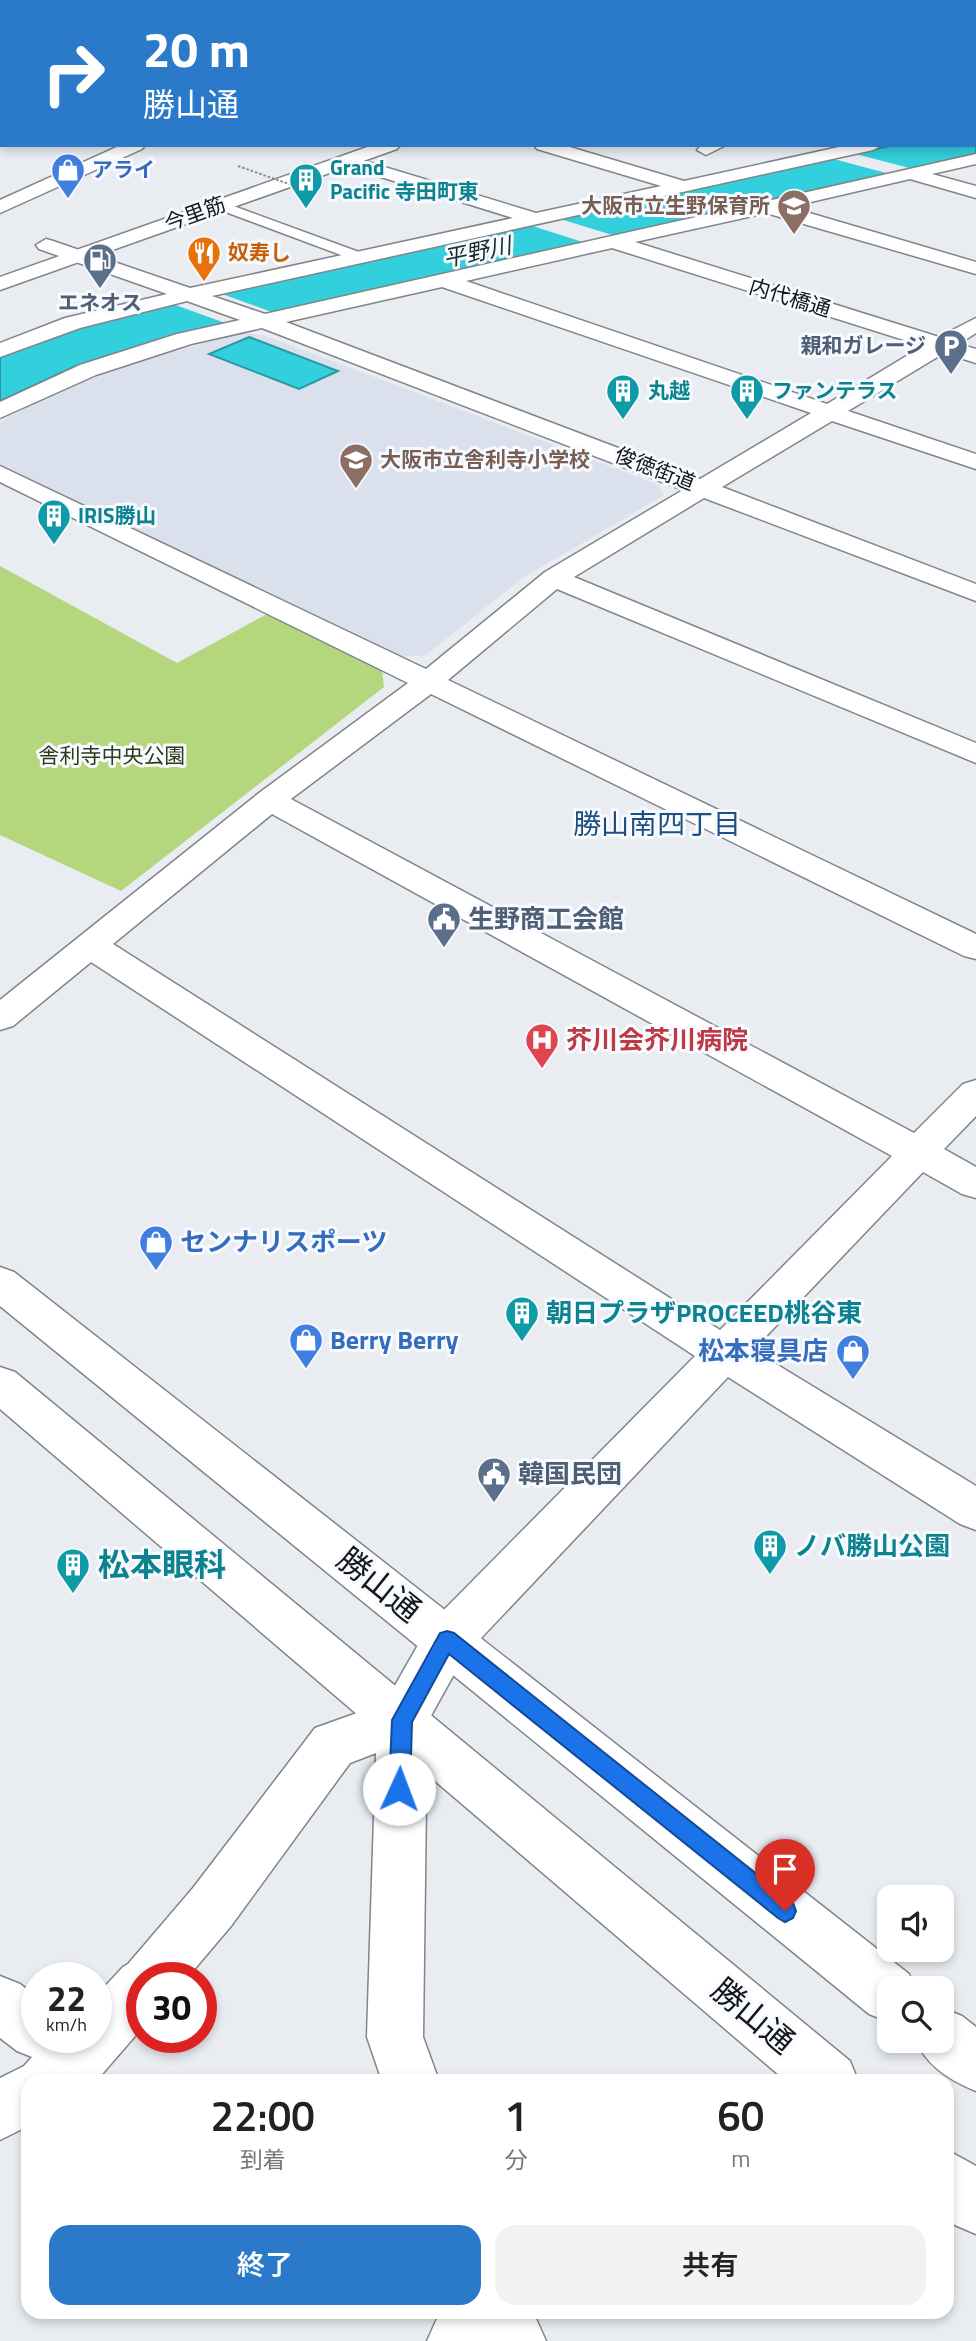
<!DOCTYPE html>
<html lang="ja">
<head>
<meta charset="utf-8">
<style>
	body { margin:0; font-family:"Titillium Web","Noto Sans JP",sans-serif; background:#f2f2f2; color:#222; height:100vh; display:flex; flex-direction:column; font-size:26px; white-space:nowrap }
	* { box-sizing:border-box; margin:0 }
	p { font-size:23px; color:#767676 }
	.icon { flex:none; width:38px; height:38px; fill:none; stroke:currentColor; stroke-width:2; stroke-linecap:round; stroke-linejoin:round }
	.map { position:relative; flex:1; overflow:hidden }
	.details { position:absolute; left:21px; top:2074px; width:933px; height:245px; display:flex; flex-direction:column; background:#fff; border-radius:21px; box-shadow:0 4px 10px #0003 }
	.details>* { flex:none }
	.hud { position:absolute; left:0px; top:0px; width:976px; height:147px; box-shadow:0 4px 10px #0003; background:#2b7ac9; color:#fff; overflow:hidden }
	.controls { position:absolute; left:877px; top:1885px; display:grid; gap:14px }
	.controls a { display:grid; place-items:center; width:77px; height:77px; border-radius:14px; background:#fff; box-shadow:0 4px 10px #0003; font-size:35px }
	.speed { position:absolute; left:21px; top:1962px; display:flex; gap:14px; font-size:35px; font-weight:700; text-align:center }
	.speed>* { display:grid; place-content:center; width:91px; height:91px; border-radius:50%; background:#fff; box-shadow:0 4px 10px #0003; line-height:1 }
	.speed small { font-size:18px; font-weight:400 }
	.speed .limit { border:10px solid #d22; background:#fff; color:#111 }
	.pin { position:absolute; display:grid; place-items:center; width:60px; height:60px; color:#fff; margin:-72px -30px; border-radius:50% 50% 50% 0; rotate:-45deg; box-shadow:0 0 7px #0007 }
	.pin .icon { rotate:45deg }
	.me { position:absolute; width:77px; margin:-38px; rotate:2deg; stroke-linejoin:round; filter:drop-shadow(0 0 5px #0008) }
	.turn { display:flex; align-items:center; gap:24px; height:147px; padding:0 28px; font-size:32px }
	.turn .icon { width:91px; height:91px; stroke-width:2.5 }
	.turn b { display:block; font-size:49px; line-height:60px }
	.eta { display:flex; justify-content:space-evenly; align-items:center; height:119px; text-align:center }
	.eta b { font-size:42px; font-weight:600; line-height:49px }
	.button { display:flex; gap:14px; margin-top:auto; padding:14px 28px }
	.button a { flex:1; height:80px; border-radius:21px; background:#2b7ac9; color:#fff; font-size:28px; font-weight:600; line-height:80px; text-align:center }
	.button a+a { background:#f2f2f2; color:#222 }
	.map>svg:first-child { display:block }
	.built { fill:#dae0ec }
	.green { fill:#b4d77e }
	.water { fill:#32d0dc; stroke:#2998a1; stroke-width:2 }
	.pier { fill:#e9ecf1 }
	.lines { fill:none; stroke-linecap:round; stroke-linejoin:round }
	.service-casing { stroke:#818488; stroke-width:3 }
	.minor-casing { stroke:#818488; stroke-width:3 }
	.primary-casing { stroke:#818488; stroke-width:3 }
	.service { fill:#fff; fill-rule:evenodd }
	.minor { fill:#fff; fill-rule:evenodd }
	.primary { fill:#fff; fill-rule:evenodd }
	.path-bridge { stroke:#898b8e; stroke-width:2; stroke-dasharray:2.5 2; stroke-linecap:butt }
	.route { fill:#1a73e8; stroke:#114b97; stroke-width:2 }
	.labels { text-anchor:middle; stroke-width:6; stroke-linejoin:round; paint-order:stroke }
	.far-culture-label { font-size:21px; font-weight:bold; fill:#0d838f; stroke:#f7faff; text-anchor:start }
	.far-shop-label { font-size:21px; font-weight:bold; fill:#366cbe; stroke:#f7faff; text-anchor:start }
	.far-education-label { font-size:21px; font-weight:bold; fill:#785e54; stroke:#f7faff; text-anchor:end }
	.far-street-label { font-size:21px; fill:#151617; stroke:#f7faff }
	.far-food-label { font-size:21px; font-weight:bold; fill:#c56008; stroke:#f7faff; text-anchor:start }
	.far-service-label { font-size:21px; font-weight:bold; fill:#4e5e75; stroke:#f7faff }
	.far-park-label { font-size:21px; fill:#2d3b16; stroke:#f7faff }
	.far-water-label { font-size:23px; font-style:italic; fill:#152e30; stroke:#f7faff }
	.service-label { font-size:26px; font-weight:bold; fill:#4e5e75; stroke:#f7faff; text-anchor:start }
	.health-label { font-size:26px; font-weight:bold; fill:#be3a42; stroke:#f7faff; text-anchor:start }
	.shop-label { font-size:26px; font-weight:bold; fill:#366cbe; stroke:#f7faff; text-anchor:start }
	.culture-label { font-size:26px; font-weight:bold; fill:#0d838f; stroke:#f7faff; text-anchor:start }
	.neighbourhood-label { font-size:28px; fill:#1e4f82; stroke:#f7faff }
	.near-culture-label { font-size:32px; font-weight:bold; fill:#0d838f; stroke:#f7faff; text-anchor:start }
	.near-street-label { font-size:32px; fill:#151617; stroke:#f7faff }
</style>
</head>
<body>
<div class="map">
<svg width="976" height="2341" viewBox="0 0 976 2341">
	<rect width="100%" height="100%" fill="#e9ecf1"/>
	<polygon class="built" points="242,333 263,335 659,485 664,495 521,579 426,655 403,657 0,466 0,422 49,396 135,362"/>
	<polygon class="green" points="0,566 177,663 267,614 382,671 384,687 121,891 0,835"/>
	<g class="water">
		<polygon points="975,127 976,154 177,335 76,366 0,401 0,356 81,327 178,303 894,145 975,145"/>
		<polygon points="249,337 338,371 299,389 209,354"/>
	</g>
	<g class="pier">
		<polygon points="852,153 913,169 890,174 830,158"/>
		<polygon points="557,218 619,237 589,244 526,224"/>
		<polygon points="223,292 225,295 269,311 281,312 228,324 170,303"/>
	</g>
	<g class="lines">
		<g class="service-casing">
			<polygon id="service" points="220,201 367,255 369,258 367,261 357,261 215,208 215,202"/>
		</g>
		<g class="minor-casing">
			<g id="minor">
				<polygon points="0,0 13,0 2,2 0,6"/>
				<polygon points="105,0 122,0 104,2"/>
				<polygon points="221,0 238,0 220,2"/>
				<polygon points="277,0 300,0 301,2 278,2"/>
				<polygon points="444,0 461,0 443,2"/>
				<polygon points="490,0 513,0 514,2 491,2"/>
				<polygon points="667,0 688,0 689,2 668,2"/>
				<polygon points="831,0 852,0 853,2 832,2"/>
				<rect x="975" y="25" width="1" height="10"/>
				<polygon points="2,36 2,46 0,47 0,37"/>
				<rect x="975" y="69" width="1" height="10"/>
				<polygon points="2,86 2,97 0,97 0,87"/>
				<rect x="975" y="118" width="1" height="10"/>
				<rect x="0" y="121" width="2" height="11"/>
				<polygon points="121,145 145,145 142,149 0,213 0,200"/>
				<path d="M534,145H563L684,181L848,145H882L873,150L212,296L265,314L976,154V164L932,174L976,186V198L910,179L789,207L976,262V274L766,213L635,242L939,337L976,318V333L959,344L976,349V363L944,353L848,411L976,454V469L832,421L722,487L976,584V601L704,498L574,577L976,743V763L557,589L448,680L976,934V959L964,956L431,694L291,799L914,1133L963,1084L976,1080V1116L944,1149L976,1167V1198L962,1194L923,1172L753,1350L976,1486V1530L960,1524L728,1377L464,1656L427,1723L423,2037L439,2081H382L367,2037L376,1753L350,1763L231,1926L187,1978H142V2028L97,2080L28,2081V2126L0,2140V2078L24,2066L32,2057L17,2051L0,2038V1976L20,1984L37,1997V2037H96V1996L123,1967L128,1964L193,1888L315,1728L385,1703L430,1624L695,1356L91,962L13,1026L0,1030V1000L259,793L408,683L0,482V466L426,669L545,572L683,490L262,328L191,344L96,375L0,418V402L80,365L177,334L240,320L187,301L80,328L0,357V343L65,318L167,294L39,249L36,245L46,239L53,241L190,288L513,218L339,164L336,160L345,155L536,213L661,186L537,149ZM612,248L923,346L827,404L466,281ZM442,287L811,413L700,479L286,322ZM272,814L892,1156L720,1330L113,944Z"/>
				<polygon points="702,145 726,145 706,155 697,150"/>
				<polygon points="440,2312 533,2312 546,2341 427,2341"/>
			</g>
		</g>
		<g class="primary-casing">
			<g id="primary">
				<polygon points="739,0 757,0 738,2"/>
				<polygon points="791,0 809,0 790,2"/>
				<polygon points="373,145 400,145 397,149 0,290 0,277"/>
				<polygon points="0,1267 14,1272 909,1974 914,1988 889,1988 889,2022 869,2014 0,1306"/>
				<polygon points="0,1367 15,1372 850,2061 858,2081 786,2081 0,1409"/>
				<path d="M942,2008L962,2016L976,2027V2091C951,2081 926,2066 916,2040H942Z"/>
				<polygon points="947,2150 976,2166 976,2234 955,2225 947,2218"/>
			</g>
		</g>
		<use href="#service" class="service"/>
		<use href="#minor" class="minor"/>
		<use href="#primary" class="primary"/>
		<polyline class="path-bridge" points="238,166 303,189"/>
	</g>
	<polygon class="route" points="447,1631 454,1633 793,1903 796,1911 793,1918 785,1922 778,1918 449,1654 412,1722 410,1789 407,1797 399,1800 392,1797 389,1789 392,1720 440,1633"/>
	<defs>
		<g id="shop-pin" transform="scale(1.75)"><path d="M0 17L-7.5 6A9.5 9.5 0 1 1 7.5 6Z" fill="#3f7fe0" stroke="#f7faff"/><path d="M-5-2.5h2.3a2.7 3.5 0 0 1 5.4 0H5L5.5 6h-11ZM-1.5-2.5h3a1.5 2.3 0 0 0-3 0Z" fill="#fff"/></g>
		<g id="building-pin" transform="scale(1.75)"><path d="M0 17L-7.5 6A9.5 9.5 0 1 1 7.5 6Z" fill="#0f9aa8" stroke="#f7faff"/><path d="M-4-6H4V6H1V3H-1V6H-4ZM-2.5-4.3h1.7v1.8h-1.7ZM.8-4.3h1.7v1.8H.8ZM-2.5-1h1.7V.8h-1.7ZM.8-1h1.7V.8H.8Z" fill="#fff"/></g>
		<g id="school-pin" transform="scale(1.75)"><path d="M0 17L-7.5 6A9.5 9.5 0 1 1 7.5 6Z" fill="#8d6e63" stroke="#f7faff"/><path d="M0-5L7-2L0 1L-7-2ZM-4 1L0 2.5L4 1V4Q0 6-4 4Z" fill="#fff"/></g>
		<g id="restaurant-pin" transform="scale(1.75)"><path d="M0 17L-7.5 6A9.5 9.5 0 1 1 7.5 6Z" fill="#e8710a" stroke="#f7faff"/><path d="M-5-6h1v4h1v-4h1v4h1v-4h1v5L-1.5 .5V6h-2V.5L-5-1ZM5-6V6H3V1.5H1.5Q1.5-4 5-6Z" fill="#fff"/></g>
		<g id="fuel-pin" transform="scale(1.75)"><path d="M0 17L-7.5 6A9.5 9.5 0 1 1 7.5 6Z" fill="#5c6f8a" stroke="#f7faff"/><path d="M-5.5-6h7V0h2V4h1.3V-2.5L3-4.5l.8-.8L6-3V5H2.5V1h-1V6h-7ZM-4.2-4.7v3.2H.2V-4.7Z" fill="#fff"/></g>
		<g id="parking-pin" transform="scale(1.75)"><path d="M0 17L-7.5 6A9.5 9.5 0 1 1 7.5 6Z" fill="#5c6f8a" stroke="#f7faff"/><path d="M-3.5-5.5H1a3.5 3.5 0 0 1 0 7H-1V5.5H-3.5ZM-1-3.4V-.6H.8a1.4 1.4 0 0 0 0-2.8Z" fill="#fff"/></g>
		<g id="civic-pin" transform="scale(1.75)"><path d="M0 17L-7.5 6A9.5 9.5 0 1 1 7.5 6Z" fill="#5c6f8a" stroke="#f7faff"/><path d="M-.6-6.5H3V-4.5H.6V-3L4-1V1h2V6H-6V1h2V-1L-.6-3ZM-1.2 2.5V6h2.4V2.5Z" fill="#fff"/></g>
		<g id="hospital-pin" transform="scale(1.75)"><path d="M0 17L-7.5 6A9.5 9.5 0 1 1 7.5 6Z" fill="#e0444e" stroke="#f7faff"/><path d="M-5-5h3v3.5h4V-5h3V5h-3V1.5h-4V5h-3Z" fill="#fff"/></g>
	</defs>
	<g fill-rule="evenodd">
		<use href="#shop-pin" x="68" y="170"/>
		<use href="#building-pin" x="306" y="180"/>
		<use href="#school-pin" x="794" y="206"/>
		<use href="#restaurant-pin" x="204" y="253"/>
		<use href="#fuel-pin" x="100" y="260"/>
		<use href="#parking-pin" x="951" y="346"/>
		<use href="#building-pin" x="623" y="391"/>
		<use href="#building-pin" x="747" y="391"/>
		<use href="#school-pin" x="356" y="460"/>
		<use href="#building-pin" x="54" y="516"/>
		<use href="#civic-pin" x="444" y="919"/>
		<use href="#hospital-pin" x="542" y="1040"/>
		<use href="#shop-pin" x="156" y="1242"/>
		<use href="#building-pin" x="522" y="1313"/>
		<use href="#shop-pin" x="306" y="1340"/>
		<use href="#shop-pin" x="853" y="1351"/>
		<use href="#civic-pin" x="494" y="1474"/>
		<use href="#building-pin" x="770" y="1546"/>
		<use href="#building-pin" x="73" y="1565"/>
	</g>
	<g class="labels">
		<g class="far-culture-label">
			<text x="330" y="175">Grand<tspan x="330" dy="24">Pacific 寺田町東</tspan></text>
			<text x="648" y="398">丸越</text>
			<text x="772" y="398">ファンテラス</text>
			<text x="78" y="523">IRIS勝山</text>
		</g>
		<g class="far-shop-label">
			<text x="92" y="177">アライ</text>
		</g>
		<g class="far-education-label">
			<text x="770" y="213">大阪市立生野保育所</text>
			<text x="380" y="467" text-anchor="start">大阪市立舎利寺小学校</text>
		</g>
		<g class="far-street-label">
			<text transform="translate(195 214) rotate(-20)" y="7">今里筋</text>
			<text transform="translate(790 298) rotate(17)" y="7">内代橋通</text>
			<text transform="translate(655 469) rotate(21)" y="7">俊徳街道</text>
		</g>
		<g class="far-food-label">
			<text x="228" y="260">奴寿し</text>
		</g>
		<g class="far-service-label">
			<text x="100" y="310">エネオス</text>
			<text x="926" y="353" text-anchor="end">親和ガレージ</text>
		</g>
		<g class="far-park-label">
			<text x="112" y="763">舎利寺中央公園</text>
		</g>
		<g class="far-water-label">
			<text transform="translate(477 252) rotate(-12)" y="8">平野川</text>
		</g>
		<g class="service-label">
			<text x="468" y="928">生野商工会館</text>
			<text x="518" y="1483">韓国民団</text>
		</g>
		<g class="health-label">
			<text x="566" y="1049">芥川会芥川病院</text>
		</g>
		<g class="shop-label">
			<text x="180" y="1251">センナリスポーツ</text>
			<text x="330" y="1349">Berry Berry</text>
			<text x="828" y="1360" text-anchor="end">松本寝具店</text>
		</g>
		<g class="culture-label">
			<text x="546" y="1322">朝日プラザPROCEED桃谷東</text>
			<text x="794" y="1555">ノバ勝山公園</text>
		</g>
		<g class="neighbourhood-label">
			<text x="657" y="834">勝山南四丁目</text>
		</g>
		<g class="near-culture-label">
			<text x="98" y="1576">松本眼科</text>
		</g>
		<g class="near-street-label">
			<text transform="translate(379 1585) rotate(39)" y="11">勝山通</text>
			<text transform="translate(753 2016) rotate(40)" y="11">勝山通</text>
		</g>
	</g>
</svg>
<div class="controls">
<a><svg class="icon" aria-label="sound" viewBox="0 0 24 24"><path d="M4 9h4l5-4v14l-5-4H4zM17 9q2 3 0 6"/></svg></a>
<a><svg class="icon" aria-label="search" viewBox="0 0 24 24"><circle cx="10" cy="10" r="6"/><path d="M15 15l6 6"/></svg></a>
</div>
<div class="speed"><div>22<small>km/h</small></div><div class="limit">30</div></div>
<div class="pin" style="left:785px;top:1911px;background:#d93025"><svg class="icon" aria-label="arrive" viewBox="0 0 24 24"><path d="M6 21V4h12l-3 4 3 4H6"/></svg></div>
<svg class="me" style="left:399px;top:1789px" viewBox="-20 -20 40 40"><circle r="19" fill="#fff"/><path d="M0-13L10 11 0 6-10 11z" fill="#1a73e8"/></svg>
<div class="hud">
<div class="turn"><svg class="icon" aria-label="right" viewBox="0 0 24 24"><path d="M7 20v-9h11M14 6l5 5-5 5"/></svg><div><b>20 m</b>勝山通</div></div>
</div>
<section class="details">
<div class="eta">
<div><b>22:00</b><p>到着</p></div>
<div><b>1</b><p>分</p></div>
<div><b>60</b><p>m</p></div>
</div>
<div class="button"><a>終了</a><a>共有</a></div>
</section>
</div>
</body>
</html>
